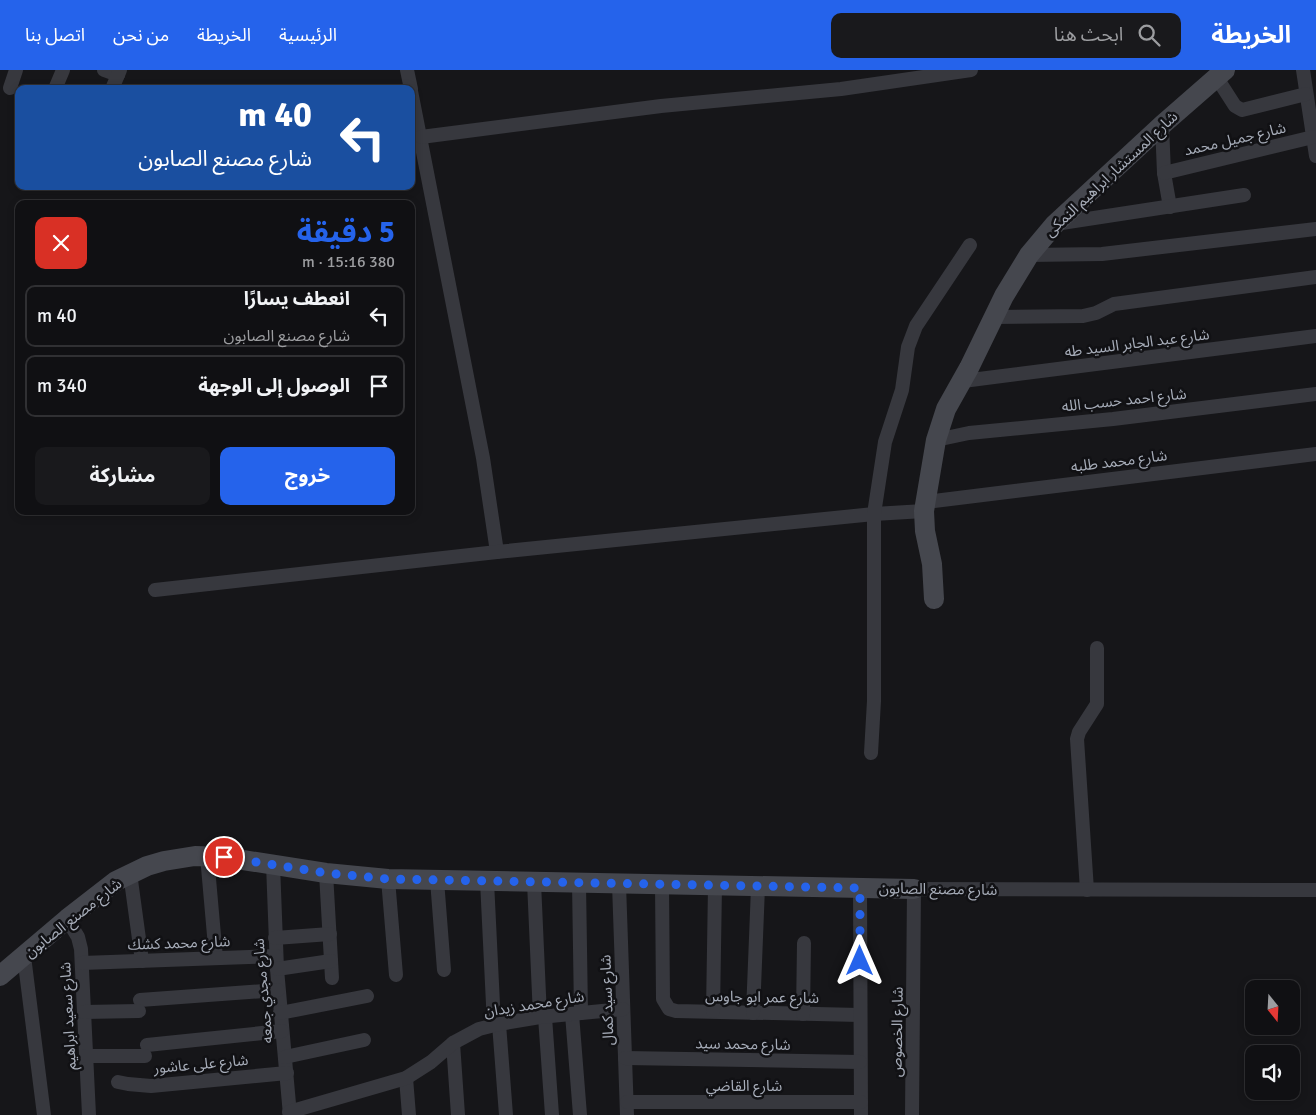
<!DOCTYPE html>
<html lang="ar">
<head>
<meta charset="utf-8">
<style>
	body { margin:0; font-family:Signika,"Noto Sans Arabic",sans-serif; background:#19191c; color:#f1f3f6; direction:rtl; height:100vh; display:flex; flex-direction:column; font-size:19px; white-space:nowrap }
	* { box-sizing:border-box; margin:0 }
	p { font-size:16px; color:#9c9da0 }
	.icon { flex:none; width:28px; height:28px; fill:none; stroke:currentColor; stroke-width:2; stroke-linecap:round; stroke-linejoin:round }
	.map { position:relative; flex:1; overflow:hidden; direction:ltr }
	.drawer { position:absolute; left:15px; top:130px; width:400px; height:315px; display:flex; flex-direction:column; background:#101013; border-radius:10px; box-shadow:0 2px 8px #0003,0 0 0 1px #303033; direction:rtl }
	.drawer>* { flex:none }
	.hud { position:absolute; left:15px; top:15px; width:400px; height:105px; border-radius:10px; box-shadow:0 2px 8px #0003,0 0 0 1px #303033; direction:rtl; background:#1a4fa0; color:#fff; overflow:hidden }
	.needle { width:32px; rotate:162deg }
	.buttons { position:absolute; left:1245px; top:910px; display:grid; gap:10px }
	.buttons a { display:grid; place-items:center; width:55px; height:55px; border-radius:10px; background:#101013; box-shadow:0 2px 8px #0003,0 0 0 1px #303033; font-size:25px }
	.pin { position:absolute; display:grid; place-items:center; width:42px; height:42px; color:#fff; margin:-21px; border:2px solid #fff; border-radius:50%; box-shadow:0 1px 5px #0007 }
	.me { position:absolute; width:55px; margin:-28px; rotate:0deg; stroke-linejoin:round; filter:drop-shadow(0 0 4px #0008) }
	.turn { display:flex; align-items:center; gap:18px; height:105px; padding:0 20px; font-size:22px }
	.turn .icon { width:65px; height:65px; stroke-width:2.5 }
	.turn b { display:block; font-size:35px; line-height:42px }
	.round { display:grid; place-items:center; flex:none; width:52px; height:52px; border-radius:10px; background:#19191c }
	.summary { display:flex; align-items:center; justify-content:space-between; height:85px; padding:0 20px }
	h1 { font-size:30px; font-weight:700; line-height:38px; color:#2563eb }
	.button { display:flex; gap:10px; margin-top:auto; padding:10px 20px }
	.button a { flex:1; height:58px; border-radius:10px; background:#2563eb; color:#fff; font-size:20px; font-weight:700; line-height:58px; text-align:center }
	.button a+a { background:#19191c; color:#f1f3f6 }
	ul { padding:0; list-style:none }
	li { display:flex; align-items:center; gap:15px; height:62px; margin:0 10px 8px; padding:0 10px; border:2px solid #303033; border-radius:10px }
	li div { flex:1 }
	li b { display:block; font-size:19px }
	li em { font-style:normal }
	header { display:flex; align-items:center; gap:30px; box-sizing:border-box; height:70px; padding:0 25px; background:#2563eb; color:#fff }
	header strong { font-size:24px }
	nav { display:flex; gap:28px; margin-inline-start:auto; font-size:18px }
	.search { width:350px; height:45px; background:#19191c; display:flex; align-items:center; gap:12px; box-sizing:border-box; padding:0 18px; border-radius:10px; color:#9c9da0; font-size:19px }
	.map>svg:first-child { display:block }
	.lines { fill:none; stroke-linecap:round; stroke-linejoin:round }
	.street { stroke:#37383e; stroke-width:14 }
	.secondary { stroke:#45474e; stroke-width:20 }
	.route { stroke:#2563eb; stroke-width:9; stroke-dasharray:0 16.2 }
	.labels { text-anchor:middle; stroke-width:5; stroke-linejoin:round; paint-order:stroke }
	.street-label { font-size:15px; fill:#a7adb9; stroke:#111114 }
</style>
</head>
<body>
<header>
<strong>الخريطة</strong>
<div class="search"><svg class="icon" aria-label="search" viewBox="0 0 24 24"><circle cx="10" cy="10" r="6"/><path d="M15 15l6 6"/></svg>ابحث هنا</div>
<nav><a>الرئيسية</a><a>الخريطة</a><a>من نحن</a><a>اتصل بنا</a></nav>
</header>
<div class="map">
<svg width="1316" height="1045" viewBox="0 0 1316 1045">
	<rect width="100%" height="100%" fill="#161619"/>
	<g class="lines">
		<g class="street">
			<polyline points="104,0 118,5"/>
			<polyline points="407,0 411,19"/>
			<polyline points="1303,0 1316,86"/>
			<polyline points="1217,8 1235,36 1242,40 1306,24"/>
			<polyline points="10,18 16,0"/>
			<polyline points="55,19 63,0"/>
			<polyline points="112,19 120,0"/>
			<polyline points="411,21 483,388 497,482"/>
			<polyline points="1162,55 1164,103 1170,137"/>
			<polyline points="421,67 661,36 841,19 971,0"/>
			<polyline points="1164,103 1313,67"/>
			<polyline points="1055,154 1244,125"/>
			<polyline points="1029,185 1102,184 1316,159"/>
			<polyline points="993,247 1083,246 1096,243 1114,234 1316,207"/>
			<polyline points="963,311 1316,266"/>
			<polyline points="936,370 969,363 1113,349 1316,324"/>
			<polyline points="926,432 1316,384"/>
			<polyline points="155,520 497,482 874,444 924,441"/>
			<polyline points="871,683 874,631 874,444 885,372 902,320 908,277 916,256 970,175"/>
			<polyline points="207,786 216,888"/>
			<polyline points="273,794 277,899 290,1045"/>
			<polyline points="130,803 142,891"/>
			<polyline points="326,803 332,908"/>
			<polyline points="388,809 396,905"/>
			<polyline points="437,810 444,900"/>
			<polyline points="487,811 494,955"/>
			<polyline points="534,812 540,947"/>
			<polyline points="579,813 581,943"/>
			<polyline points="619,814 627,1045"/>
			<polyline points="662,815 663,929 669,939 676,941 860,945"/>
			<polyline points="860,818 861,1045"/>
			<polyline points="1087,820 1077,669 1079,662 1097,634 1097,578"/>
			<polyline points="67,849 78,867 81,879 89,1045"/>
			<polyline points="275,868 330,864"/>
			<polyline points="24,886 44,1045"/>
			<polyline points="82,893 276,886"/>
			<polyline points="277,899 331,891"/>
			<polyline points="140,930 278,920"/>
			<polyline points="713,941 715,816"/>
			<polyline points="84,942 139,941"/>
			<polyline points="280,943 367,926"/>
			<polyline points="753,943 758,817"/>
			<polyline points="572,944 580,1045"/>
			<polyline points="803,944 804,873"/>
			<polyline points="545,947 552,1045"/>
			<polyline points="499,954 506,1045"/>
			<polyline points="453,973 458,1045"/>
			<polyline points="147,975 282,961"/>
			<polyline points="86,986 145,986"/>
			<polyline points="285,987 364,970"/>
			<polyline points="625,988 860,992"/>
			<polyline points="406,1008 409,1045"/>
			<polyline points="118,1012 128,1014 151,1016 287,1003"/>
			<polyline points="627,1032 861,1032"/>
			<polyline points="289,1042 406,1008 431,992 453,973 479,959 499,954 540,947 623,939"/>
			<polyline points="912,1045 914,819 1316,820"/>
		</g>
		<g class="secondary">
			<polyline points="934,529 932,494 925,461 924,441 936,370 946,339 969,298 1004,226 1029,185 1055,154 1162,55 1225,0"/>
			<polyline points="0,906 67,849 116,811 147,796 164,791 195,786 224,787 326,803 388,809 914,819"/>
		</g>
	</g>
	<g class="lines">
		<polyline class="route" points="224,787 326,803 388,809 860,818 860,891"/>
	</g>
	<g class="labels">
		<g class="street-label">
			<text transform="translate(1235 69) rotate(-13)" y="5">شارع جميل محمد</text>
			<text transform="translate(1111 104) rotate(-43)" y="5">شارع المستشار ابراهيم النمكى</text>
			<text transform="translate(1137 273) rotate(-7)" y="5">شارع عبد الجابر السيد طه</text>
			<text transform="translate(1124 330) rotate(-6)" y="5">شارع احمد حسب الله</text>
			<text transform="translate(1119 391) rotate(-7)" y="5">شارع محمد طلبه</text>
			<text transform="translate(938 819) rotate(1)" y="5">شارع مصنع الصابون</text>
			<text transform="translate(73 848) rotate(-38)" y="5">شارع مصنع الصابون</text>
			<text transform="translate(179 873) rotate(-2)" y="5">شارع محمد كشك</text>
			<text transform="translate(263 921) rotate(-95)" y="5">شارع مجدي جمعه</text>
			<text transform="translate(762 927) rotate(1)" y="5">شارع عمر ابو جاوس</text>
			<text transform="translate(607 930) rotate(-92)" y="5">شارع سيد كمال</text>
			<text transform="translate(534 934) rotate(-9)" y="5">شارع محمد زيدان</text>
			<text transform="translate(68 946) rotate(-93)" y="5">شارع سعيد ابراهيم</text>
			<text transform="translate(897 962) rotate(-89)" y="5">شارع الخصوص</text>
			<text transform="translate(743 974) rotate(1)" y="5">شارع محمد سيد</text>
			<text transform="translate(201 994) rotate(-5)" y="5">شارع على عاشور</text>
			<text x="744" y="1021">شارع القاضي</text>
		</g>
	</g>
</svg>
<div class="buttons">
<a><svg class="needle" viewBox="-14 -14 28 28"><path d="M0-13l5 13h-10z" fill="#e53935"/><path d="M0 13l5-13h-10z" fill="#9c9da0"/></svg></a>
<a><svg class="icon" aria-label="sound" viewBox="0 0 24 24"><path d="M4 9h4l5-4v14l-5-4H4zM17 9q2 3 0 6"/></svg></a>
</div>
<div class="pin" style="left:224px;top:787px;background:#d93025"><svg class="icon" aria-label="arrive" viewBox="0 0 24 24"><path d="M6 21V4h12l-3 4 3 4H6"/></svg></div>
<svg class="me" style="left:860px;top:891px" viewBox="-20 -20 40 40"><path d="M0-17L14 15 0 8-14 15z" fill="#2563eb" stroke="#fff" stroke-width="4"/></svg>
<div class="hud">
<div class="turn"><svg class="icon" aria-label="left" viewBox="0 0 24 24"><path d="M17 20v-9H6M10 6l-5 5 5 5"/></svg><div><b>40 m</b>شارع مصنع الصابون</div></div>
</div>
<section class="drawer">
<div class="summary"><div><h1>5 دقيقة</h1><p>380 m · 15:16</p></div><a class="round" style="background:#d93025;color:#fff"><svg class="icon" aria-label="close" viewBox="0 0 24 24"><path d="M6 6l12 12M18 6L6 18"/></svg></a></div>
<ul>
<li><svg class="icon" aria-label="left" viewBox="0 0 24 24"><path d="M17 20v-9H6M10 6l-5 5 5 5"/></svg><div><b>انعطف يسارًا</b><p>شارع مصنع الصابون</p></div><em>40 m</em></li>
<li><svg class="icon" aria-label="arrive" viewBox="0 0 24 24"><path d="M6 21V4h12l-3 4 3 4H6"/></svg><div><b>الوصول إلى الوجهة</b></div><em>340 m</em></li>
</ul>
<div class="button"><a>خروج</a><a>مشاركة</a></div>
</section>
</div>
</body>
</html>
